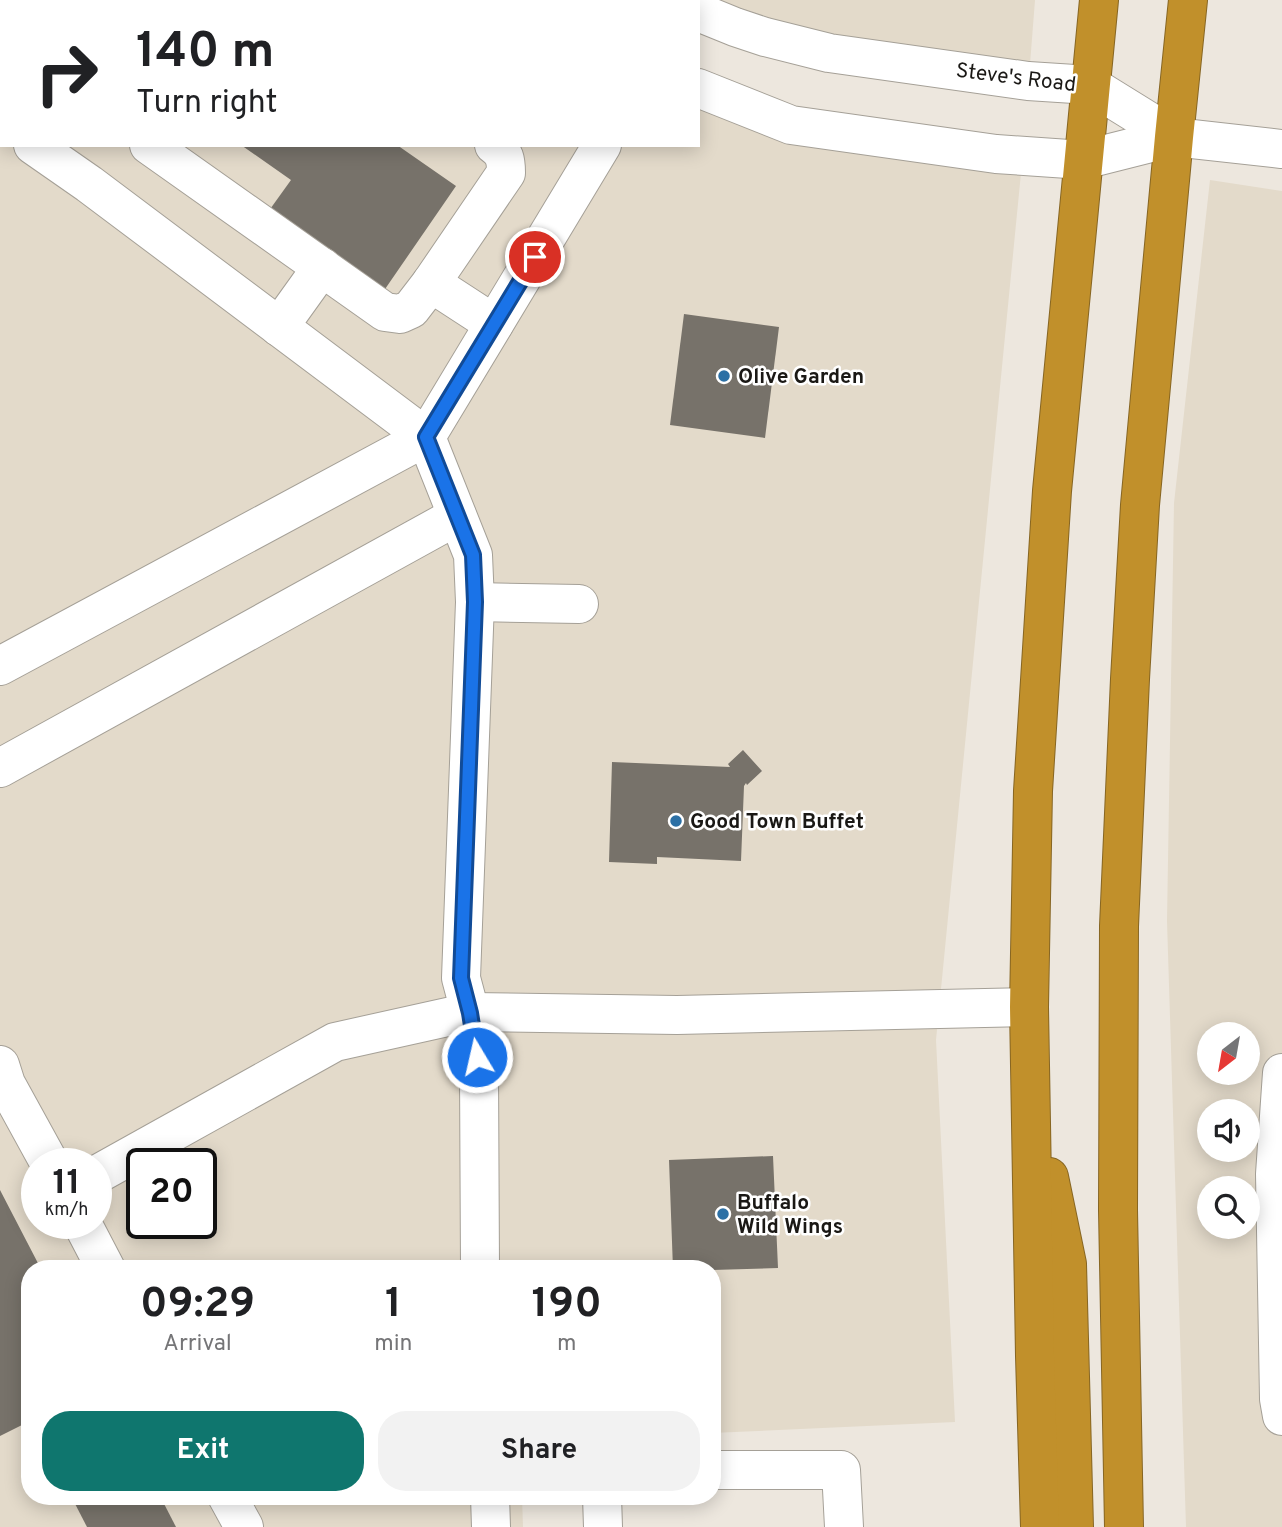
<!DOCTYPE html>
<html lang="en">
<head>
<meta charset="utf-8">
<style>
	body { margin:0; font-family:Overpass,sans-serif; background:#f2f2f2; color:#202124; height:100vh; display:flex; flex-direction:column; font-size:26px; white-space:nowrap }
	* { box-sizing:border-box; margin:0 }
	p { font-size:23px; color:#757577 }
	.icon { flex:none; width:38px; height:38px; fill:none; stroke:currentColor; stroke-width:2; stroke-linecap:round; stroke-linejoin:round }
	.map { position:relative; flex:1; overflow:hidden }
	.panel { position:absolute; left:21px; top:1260px; width:700px; height:245px; display:flex; flex-direction:column; background:#fff; border-radius:28px; box-shadow:0 4px 18px #0003 }
	.panel>* { flex:none }
	.hud { position:absolute; left:0px; top:0px; width:700px; height:147px; box-shadow:0 4px 18px #0003; background:#fff; color:#202124; overflow:hidden }
	.needle { width:46px; rotate:211deg }
	.fabs { position:absolute; left:1197px; top:1022px; display:grid; gap:14px }
	.fabs a { display:grid; place-items:center; width:63px; height:63px; border-radius:50%; background:#fff; box-shadow:0 4px 18px #0003; font-size:35px }
	.speed { position:absolute; left:21px; top:1148px; display:flex; gap:14px; font-size:35px; font-weight:700; text-align:center }
	.speed>* { display:grid; place-content:center; width:91px; height:91px; border-radius:50%; background:#fff; box-shadow:0 4px 18px #0003; line-height:1 }
	.speed small { font-size:18px; font-weight:400 }
	.speed .limit { border:4px solid #111; border-radius:10px; background:#fff; color:#111 }
	.pin { position:absolute; display:grid; place-items:center; width:60px; height:60px; color:#fff; margin:-30px; border:4px solid #fff; border-radius:50%; box-shadow:0 2px 7px #0007 }
	.me { position:absolute; width:77px; margin:-38px; rotate:351deg; stroke-linejoin:round; filter:drop-shadow(0 0 5px #0008) }
	.turn { display:flex; align-items:center; gap:24px; height:147px; padding:0 21px; font-size:32px }
	.turn .icon { width:91px; height:91px; stroke-width:2.5 }
	.turn b { display:block; font-size:49px; line-height:60px }
	.eta { display:flex; justify-content:space-evenly; align-items:center; height:119px; text-align:center }
	.eta b { font-size:42px; font-weight:700; line-height:49px }
	.action { display:flex; gap:14px; margin-top:auto; padding:14px 21px }
	.action a { flex:1; height:80px; border-radius:28px; background:#0f766e; color:#fff; font-size:28px; font-weight:700; line-height:80px; text-align:center }
	.action a+a { background:#f2f2f2; color:#202124 }
	.map>svg:first-child { display:block }
	.built { fill:#e3daca; fill-rule:evenodd }
	.building { fill:#77726a }
	.lines { fill:none; stroke-linecap:round; stroke-linejoin:round }
	.minor-casing { stroke:#a5a097; stroke-width:40 }
	.highway-casing { stroke:#876623; stroke-width:40 }
	.minor { stroke:#fff; stroke-width:38 }
	.highway { stroke:#c1902b; stroke-width:38 }
	.route-casing { stroke:#114b97; stroke-width:18 }
	.route { stroke:#1a73e8; stroke-width:12 }
	.poi-dot { fill:#2c70a5; stroke:#fff; stroke-width:2.5 }
	.labels { text-anchor:middle; stroke-width:5; stroke-linejoin:round; paint-order:stroke }
	.street-label { font-size:21px; fill:#1a1815; stroke:#fff }
	.poi-label { font-size:21px; font-weight:bold; fill:#1a1815; stroke:#fff; text-anchor:start }
</style>
</head>
<body>
<div class="map">
<svg width="1282" height="1527" viewBox="0 0 1282 1527">
	<rect width="100%" height="100%" fill="#ede7de"/>
	<g class="built">
		<path d="M0,0H507L509,2H2V145H698V107L1021,173L936,1040L955,1422L712,1433V1269H30V1496H522L523,1527H0ZM37,1164H96V1223H37ZM142,1164H201V1223H142Z"/>
		<polygon points="714,0 1035,0 1030,64 834,36 771,21"/>
		<path d="M1210,180L1282,191V1527H1186L1167,921L1174,503ZM1209,1034H1248V1073H1209ZM1209,1111H1248V1150H1209ZM1209,1188H1248V1227H1209Z"/>
	</g>
	<g class="building">
		<polygon points="241,145 397,145 456,186 383,292 268,212 291,180"/>
		<polygon points="684,314 779,327 765,438 670,425"/>
		<polygon points="743,750 762,771 747,785 746,783 744,786 741,861 657,857 657,864 609,862 612,762 730,767 728,764"/>
		<polygon points="773,1156 778,1268 712,1270 712,1269 673,1269 669,1160"/>
		<polygon points="0,1190 41,1269 30,1269 30,1421 0,1436"/>
		<polygon points="71,1496 160,1496 176,1527 87,1527"/>
	</g>
	<g class="lines">
		<g class="minor-casing">
			<g id="minor">
				<polyline points="287,0 290,2"/>
				<polyline points="536,0 539,2"/>
				<polyline points="698,12 735,27 765,37 829,53 1028,81 1090,85 1174,137"/>
				<polyline points="0,41 2,42"/>
				<polyline points="698,88 791,125 996,154 1083,160 1174,137 1282,149"/>
				<polyline points="0,122 2,124"/>
				<polyline points="33,145 89,184 426,437 473,555 475,602 461,978 470,1012 479,1072 480,1269"/>
				<path d="M149,145L385,312L400,314L411,309L431,283L506,173C506,160 505,153 494,145"/>
				<polyline points="431,283 494,324"/>
				<polyline points="279,327 322,267"/>
				<polyline points="475,602 579,604"/>
				<polyline points="0,666 426,437 602,145"/>
				<polyline points="0,768 457,516"/>
				<polyline points="0,1065 6,1084 50,1164"/>
				<polyline points="1282,1073 1275,1174 1279,1399 1282,1416"/>
				<polyline points="96,1175 335,1042 470,1012 677,1015 1029,1007"/>
				<polyline points="82,1223 106,1269"/>
				<polyline points="712,1470 841,1470 844,1527"/>
				<polyline points="227,1496 244,1527"/>
				<polyline points="490,1496 491,1527"/>
				<polyline points="602,1496 603,1527"/>
			</g>
		</g>
		<g class="highway-casing">
			<g id="highway">
				<polyline points="1049,1177 1067,1264 1074,1527"/>
				<polyline points="1040,1527 1035,1356 1029,1007 1033,791 1052,491 1099,0"/>
				<polyline points="1124,1527 1118,1210 1119,926 1130,679 1140,505 1174,137 1188,0"/>
			</g>
		</g>
		<use href="#minor" class="minor"/>
		<use href="#highway" class="highway"/>
	</g>
	<g class="lines">
		<g class="route-casing">
			<polyline id="route" points="477,1057 470,1013 461,978 475,602 473,555 426,437 535,257"/>
		</g>
		<use href="#route" class="route"/>
	</g>
	<g class="poi-dot">
		<circle cx="724" cy="376" r="7"/>
		<circle cx="676" cy="821" r="7"/>
		<circle cx="723" cy="1214" r="7"/>
	</g>
	<g class="labels">
		<g class="street-label">
			<text transform="translate(1016 77) rotate(7)" y="7">Steve's Road</text>
		</g>
		<g class="poi-label">
			<text x="738" y="383">Olive Garden</text>
			<text x="690" y="828">Good Town Buffet</text>
			<text x="737" y="1209">Buffalo<tspan x="737" dy="24">Wild Wings</tspan></text>
		</g>
	</g>
</svg>
<div class="fabs">
<a><svg class="needle" viewBox="-14 -14 28 28"><path d="M0-13l5 13h-10z" fill="#e53935"/><path d="M0 13l5-13h-10z" fill="#757577"/></svg></a>
<a><svg class="icon" aria-label="sound" viewBox="0 0 24 24"><path d="M4 9h4l5-4v14l-5-4H4zM17 9q2 3 0 6"/></svg></a>
<a><svg class="icon" aria-label="search" viewBox="0 0 24 24"><circle cx="10" cy="10" r="6"/><path d="M15 15l6 6"/></svg></a>
</div>
<div class="speed"><div>11<small>km/h</small></div><div class="limit">20</div></div>
<div class="pin" style="left:535px;top:257px;background:#d93025"><svg class="icon" aria-label="arrive" viewBox="0 0 24 24"><path d="M6 21V4h12l-3 4 3 4H6"/></svg></div>
<svg class="me" style="left:477px;top:1057px" viewBox="-20 -20 40 40"><circle r="17" fill="#1a73e8" stroke="#fff" stroke-width="3"/><path d="M0-11L8 9 0 5-8 9z" fill="#fff"/></svg>
<div class="hud">
<div class="turn"><svg class="icon" aria-label="right" viewBox="0 0 24 24"><path d="M7 20v-9h11M14 6l5 5-5 5"/></svg><div><b>140 m</b>Turn right</div></div>
</div>
<section class="panel">
<div class="eta">
<div><b>09:29</b><p>Arrival</p></div>
<div><b>1</b><p>min</p></div>
<div><b>190</b><p>m</p></div>
</div>
<div class="action"><a>Exit</a><a>Share</a></div>
</section>
</div>
</body>
</html>
